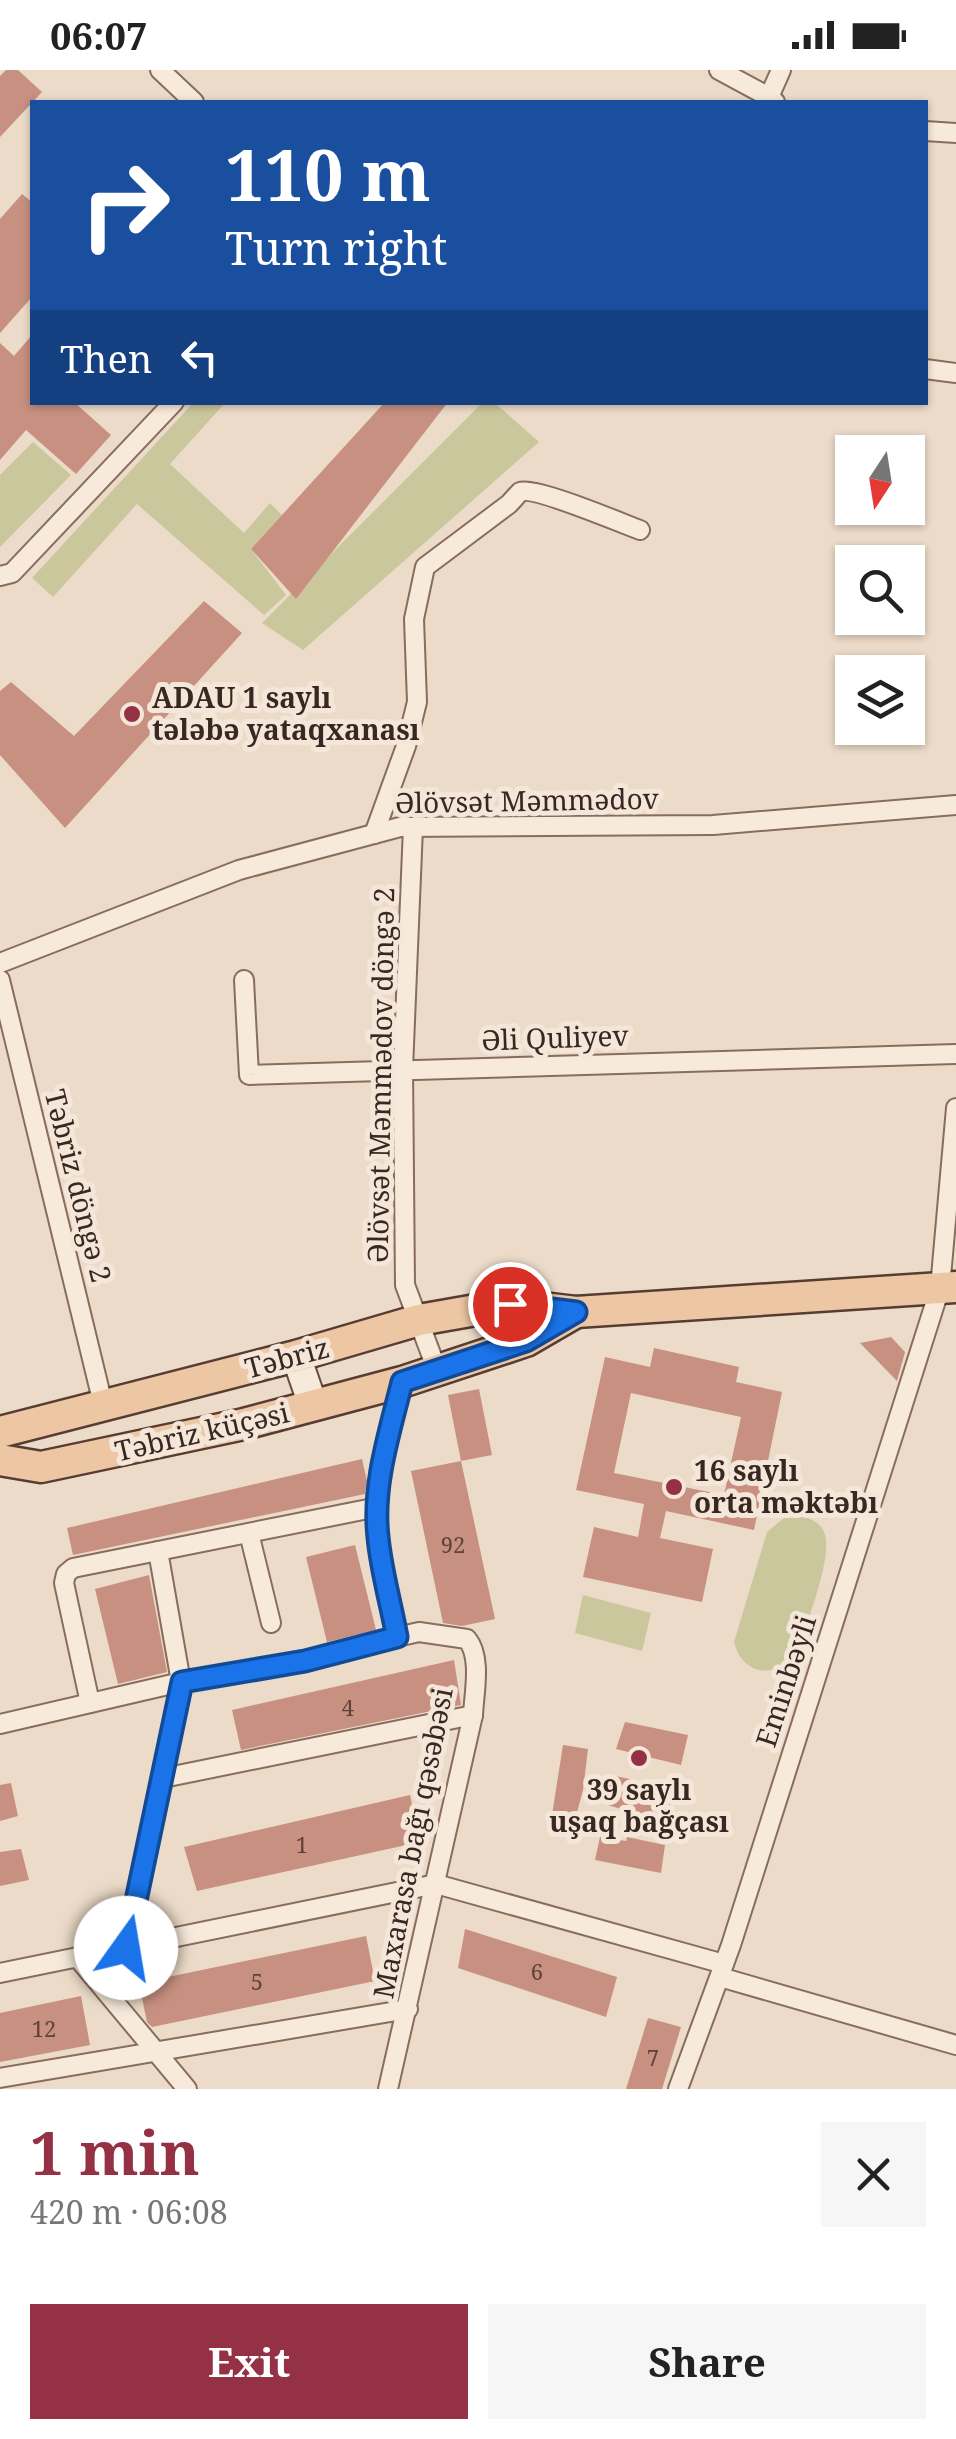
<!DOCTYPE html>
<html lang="en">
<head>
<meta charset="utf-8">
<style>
	body { margin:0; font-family:"Noto Serif",serif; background:#f6f6f6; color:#222; height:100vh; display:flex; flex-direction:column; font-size:38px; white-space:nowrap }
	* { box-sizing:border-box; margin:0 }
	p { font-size:32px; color:#767676 }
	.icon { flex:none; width:55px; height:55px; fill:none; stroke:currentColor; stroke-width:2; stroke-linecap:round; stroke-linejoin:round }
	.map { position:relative; height:2019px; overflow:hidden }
	.sheet { display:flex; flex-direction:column; background:#fff; flex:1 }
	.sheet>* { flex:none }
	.guide { position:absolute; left:30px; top:30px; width:898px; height:305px; border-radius:0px; box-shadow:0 2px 8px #0004; background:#1a4fa0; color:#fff; overflow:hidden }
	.needle { width:65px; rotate:192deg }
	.buttons { position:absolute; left:835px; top:365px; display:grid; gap:20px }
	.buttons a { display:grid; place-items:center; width:90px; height:90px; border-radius:0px; background:#fff; box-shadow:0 2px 8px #0004; font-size:50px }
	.pin { position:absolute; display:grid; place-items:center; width:85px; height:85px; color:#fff; margin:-42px; border:5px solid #fff; border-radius:50%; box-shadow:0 2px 10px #0007 }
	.me { position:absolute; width:110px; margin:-55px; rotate:13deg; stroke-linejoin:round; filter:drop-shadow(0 0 8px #0008) }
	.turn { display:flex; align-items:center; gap:35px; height:210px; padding:0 30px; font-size:45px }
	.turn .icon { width:130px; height:130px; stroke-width:2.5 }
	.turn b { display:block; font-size:70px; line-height:85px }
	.then { display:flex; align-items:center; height:95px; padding:0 30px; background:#0003; gap:20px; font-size:38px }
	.round { display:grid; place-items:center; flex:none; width:105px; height:105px; border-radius:0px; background:#f6f6f6 }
	.overview { display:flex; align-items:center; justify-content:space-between; height:170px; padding:0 30px }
	h1 { font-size:60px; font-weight:700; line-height:75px; color:#943145 }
	.primary-button { display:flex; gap:20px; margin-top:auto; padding:20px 30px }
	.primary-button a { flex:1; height:115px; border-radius:0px; background:#943145; color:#fff; font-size:40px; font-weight:700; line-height:115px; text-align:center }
	.primary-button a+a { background:#f6f6f6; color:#222 }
	.status { display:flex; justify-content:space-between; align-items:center; height:70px; padding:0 50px; background:#fff; direction:ltr }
	.status svg { height:28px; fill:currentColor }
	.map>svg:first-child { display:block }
	.green { fill:#cac79c }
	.building { fill:#c89080; fill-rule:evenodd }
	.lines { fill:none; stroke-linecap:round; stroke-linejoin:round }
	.minor-casing { stroke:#886c5e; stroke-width:22 }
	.secondary-casing { stroke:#6a4e41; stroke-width:32 }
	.primary-casing { stroke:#563c32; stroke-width:35 }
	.minor { stroke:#f7eadb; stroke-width:18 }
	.secondary { stroke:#f7eadb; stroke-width:28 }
	.primary { stroke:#edc7a3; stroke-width:30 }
	.route-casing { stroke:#114b97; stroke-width:25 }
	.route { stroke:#1a73e8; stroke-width:18 }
	.poi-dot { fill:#943145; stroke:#f4e6d8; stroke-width:4 }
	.labels { text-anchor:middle; stroke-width:10; stroke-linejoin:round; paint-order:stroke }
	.number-label { font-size:22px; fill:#5d4239 }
	.poi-label { font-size:28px; font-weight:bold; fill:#392821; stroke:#f4e6d8; text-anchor:start }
	.street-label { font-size:28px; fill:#392821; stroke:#f4e6d8 }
</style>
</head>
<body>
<div class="status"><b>06:07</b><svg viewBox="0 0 49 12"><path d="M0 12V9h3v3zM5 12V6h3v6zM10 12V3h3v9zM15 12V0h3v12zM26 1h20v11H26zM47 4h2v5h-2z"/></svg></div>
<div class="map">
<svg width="956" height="2019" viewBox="0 0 956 2019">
	<rect width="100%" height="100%" fill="#ecdbc8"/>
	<g class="green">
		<polygon points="193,333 225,333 170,394 244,463 270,433 282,445 251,479 286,525 264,545 137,434 53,527 32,508"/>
		<polygon points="482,333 495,333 539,372 303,580 262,553"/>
		<polygon points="33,372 71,405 0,477 0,405"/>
		<path d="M806,1447C814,1451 821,1454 824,1462C835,1485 803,1562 795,1588C771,1608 743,1605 734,1572L767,1462L784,1448Z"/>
		<polygon points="583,1525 651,1543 642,1581 575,1563"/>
	</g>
	<g class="building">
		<polygon points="6,0 18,0 42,22 0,67 0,6"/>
		<polygon points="22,124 32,132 32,227 0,263 0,149"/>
		<polygon points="32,265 32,332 74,332 111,365 76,404 26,360 0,390 0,273 14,286"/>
		<polygon points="385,332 448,332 296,529 251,479"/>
		<polygon points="204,531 242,563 65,758 0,685 0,621 11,612 74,666"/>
		<polygon points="891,1267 905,1282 897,1311 860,1273"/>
		<path d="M654,1278L739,1297L736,1312L782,1322L754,1460L666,1441L660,1468L713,1479L702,1532L583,1507L594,1457L638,1467L644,1434L576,1420L605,1287L650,1297ZM631,1323L741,1347L724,1425L614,1403Z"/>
		<polygon points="479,1319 492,1385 461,1391 448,1325"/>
		<polygon points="362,1389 367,1411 365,1424 73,1485 67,1458"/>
		<polygon points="461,1391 495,1549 462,1556 443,1553 411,1401"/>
		<polygon points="355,1475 376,1560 327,1572 306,1487"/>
		<polygon points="149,1505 167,1602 118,1614 95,1519"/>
		<polygon points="454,1590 461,1635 241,1680 232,1640"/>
		<polygon points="625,1652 688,1665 681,1695 616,1679"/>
		<polygon points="563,1675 588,1679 583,1720 575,1750 552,1745"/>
		<polygon points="610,1705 675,1718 667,1749 633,1746 634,1743 608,1735"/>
		<polygon points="11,1713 18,1746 0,1751 0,1715"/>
		<polygon points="410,1725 420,1772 197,1821 184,1777"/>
		<polygon points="600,1767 626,1771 627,1767 665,1775 661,1803 595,1790"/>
		<polygon points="21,1779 29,1810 0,1816 0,1782"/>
		<polygon points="465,1859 617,1907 606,1947 458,1898"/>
		<polygon points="366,1866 375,1911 152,1957 147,1952 139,1913"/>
		<polygon points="81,1926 90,1975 0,1992 0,1943"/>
		<polygon points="648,1948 681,1957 662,2019 626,2019"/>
	</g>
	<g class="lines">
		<g class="minor-casing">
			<g id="minor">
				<polyline points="160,0 194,32"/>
				<polyline points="719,0 769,27"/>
				<polyline points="775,32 769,27 781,0"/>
				<polyline points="925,61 956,63"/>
				<polyline points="925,299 956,303"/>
				<polyline points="0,506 12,503 174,332"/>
				<polyline points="413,757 403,999 405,1215 437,1300"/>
				<path d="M374,764L406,676L417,632L414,549L425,497L509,434C510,433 519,423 520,422C534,416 621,453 640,460"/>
				<polyline points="0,893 239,800 400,757 713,755 956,735"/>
				<polyline points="0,910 103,1334"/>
				<polyline points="244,910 249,1005 956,984"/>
				<polyline points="249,1463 271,1553"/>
				<polyline points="90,1633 64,1513 66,1504 73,1498 158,1481"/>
				<polyline points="0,1654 181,1612 305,1591 397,1567"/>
				<polyline points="163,1708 473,1645"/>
				<polyline points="126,1878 181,1612 158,1481 378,1437"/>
				<polyline points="77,1887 187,2019"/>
				<polyline points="0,1903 436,1814 724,1894"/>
				<polyline points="720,1907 956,1975"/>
				<polyline points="0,2008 408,1939"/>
				<path d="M388,2019L473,1645C474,1623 482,1587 467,1569L419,1562L397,1567C391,1534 381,1500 378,1467C372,1415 390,1361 402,1312"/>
				<polyline points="678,2019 731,1875 940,1218 956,1038"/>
			</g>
		</g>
		<g class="secondary-casing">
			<polyline id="secondary" points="296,1286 313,1335"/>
		</g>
		<g class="primary-casing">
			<g id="primary">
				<polyline points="0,1362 296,1286 419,1250 510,1234 576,1242 956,1217"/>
				<polyline points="0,1390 41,1397 244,1354 402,1312 526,1271 576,1242"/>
			</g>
		</g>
		<use href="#minor" class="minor"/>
		<use href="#secondary" class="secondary"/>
		<use href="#primary" class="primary"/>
	</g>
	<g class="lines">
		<g class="route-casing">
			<path id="route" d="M126,1878L182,1612L305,1591L397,1567C391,1534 381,1500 378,1467C372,1415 390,1361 402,1312L526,1271L576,1242L510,1234"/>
		</g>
		<use href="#route" class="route"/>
	</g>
	<g class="poi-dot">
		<circle cx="132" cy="644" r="10"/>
		<circle cx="674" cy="1417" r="10"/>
		<circle cx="639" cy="1688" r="10"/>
	</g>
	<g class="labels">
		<g class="number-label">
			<text x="453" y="1483">92</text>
			<text x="348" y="1646">4</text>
			<text x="302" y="1783">1</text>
			<text x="537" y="1910">6</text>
			<text x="257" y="1920">5</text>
			<text x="44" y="1967">12</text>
			<text x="653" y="1996">7</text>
		</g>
		<g class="poi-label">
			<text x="152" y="638">ADAU 1 saylı<tspan x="152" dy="32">tələbə yataqxanası</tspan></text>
			<text x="694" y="1411">16 saylı<tspan x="694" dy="32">orta məktəbı</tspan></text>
			<text x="639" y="1730" text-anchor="middle">39 saylı<tspan x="639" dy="32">uşaq bağçası</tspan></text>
		</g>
		<g class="street-label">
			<text transform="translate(527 731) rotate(-1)" y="10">Əlövsət Məmmədov</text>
			<text transform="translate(555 968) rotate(-2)" y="10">Əli Quliyev</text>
			<text transform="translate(381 1005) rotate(-89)" y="10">Əlövsət Məmmədov döngə 2</text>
			<text transform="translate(78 1116) rotate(76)" y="10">Təbriz döngə 2</text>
			<text transform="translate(287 1288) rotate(-15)" y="10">Təbriz</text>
			<text transform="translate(202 1362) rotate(-13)" y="10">Təbriz küçəsi</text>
			<text transform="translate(786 1611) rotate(-72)" y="10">Eminbəyli</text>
			<text transform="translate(413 1773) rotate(-79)" y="10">Maxarasa bağı qəsəbəsi</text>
		</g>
	</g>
</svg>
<div class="buttons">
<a><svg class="needle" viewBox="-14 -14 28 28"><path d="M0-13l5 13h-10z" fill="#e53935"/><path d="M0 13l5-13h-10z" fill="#767676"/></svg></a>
<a><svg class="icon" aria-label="search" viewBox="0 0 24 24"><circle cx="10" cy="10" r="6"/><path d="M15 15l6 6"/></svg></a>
<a><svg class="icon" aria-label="layers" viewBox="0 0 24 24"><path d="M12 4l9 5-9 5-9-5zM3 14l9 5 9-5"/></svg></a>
</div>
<div class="pin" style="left:510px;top:1234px;background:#d93025"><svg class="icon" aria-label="arrive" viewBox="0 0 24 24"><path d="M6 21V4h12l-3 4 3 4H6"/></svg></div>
<svg class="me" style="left:126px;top:1878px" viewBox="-20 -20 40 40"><circle r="19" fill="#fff"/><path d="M0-13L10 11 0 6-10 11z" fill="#1a73e8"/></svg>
<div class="guide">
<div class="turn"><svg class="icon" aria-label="right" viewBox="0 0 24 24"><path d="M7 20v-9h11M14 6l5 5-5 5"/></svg><div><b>110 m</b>Turn right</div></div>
<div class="then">Then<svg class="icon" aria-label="left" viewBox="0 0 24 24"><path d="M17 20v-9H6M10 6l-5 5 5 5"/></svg></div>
</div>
</div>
<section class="sheet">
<div class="overview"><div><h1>1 min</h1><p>420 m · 06:08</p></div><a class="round"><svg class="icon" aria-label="close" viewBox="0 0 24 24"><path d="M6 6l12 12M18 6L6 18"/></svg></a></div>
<div class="primary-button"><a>Exit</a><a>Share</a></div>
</section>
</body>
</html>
